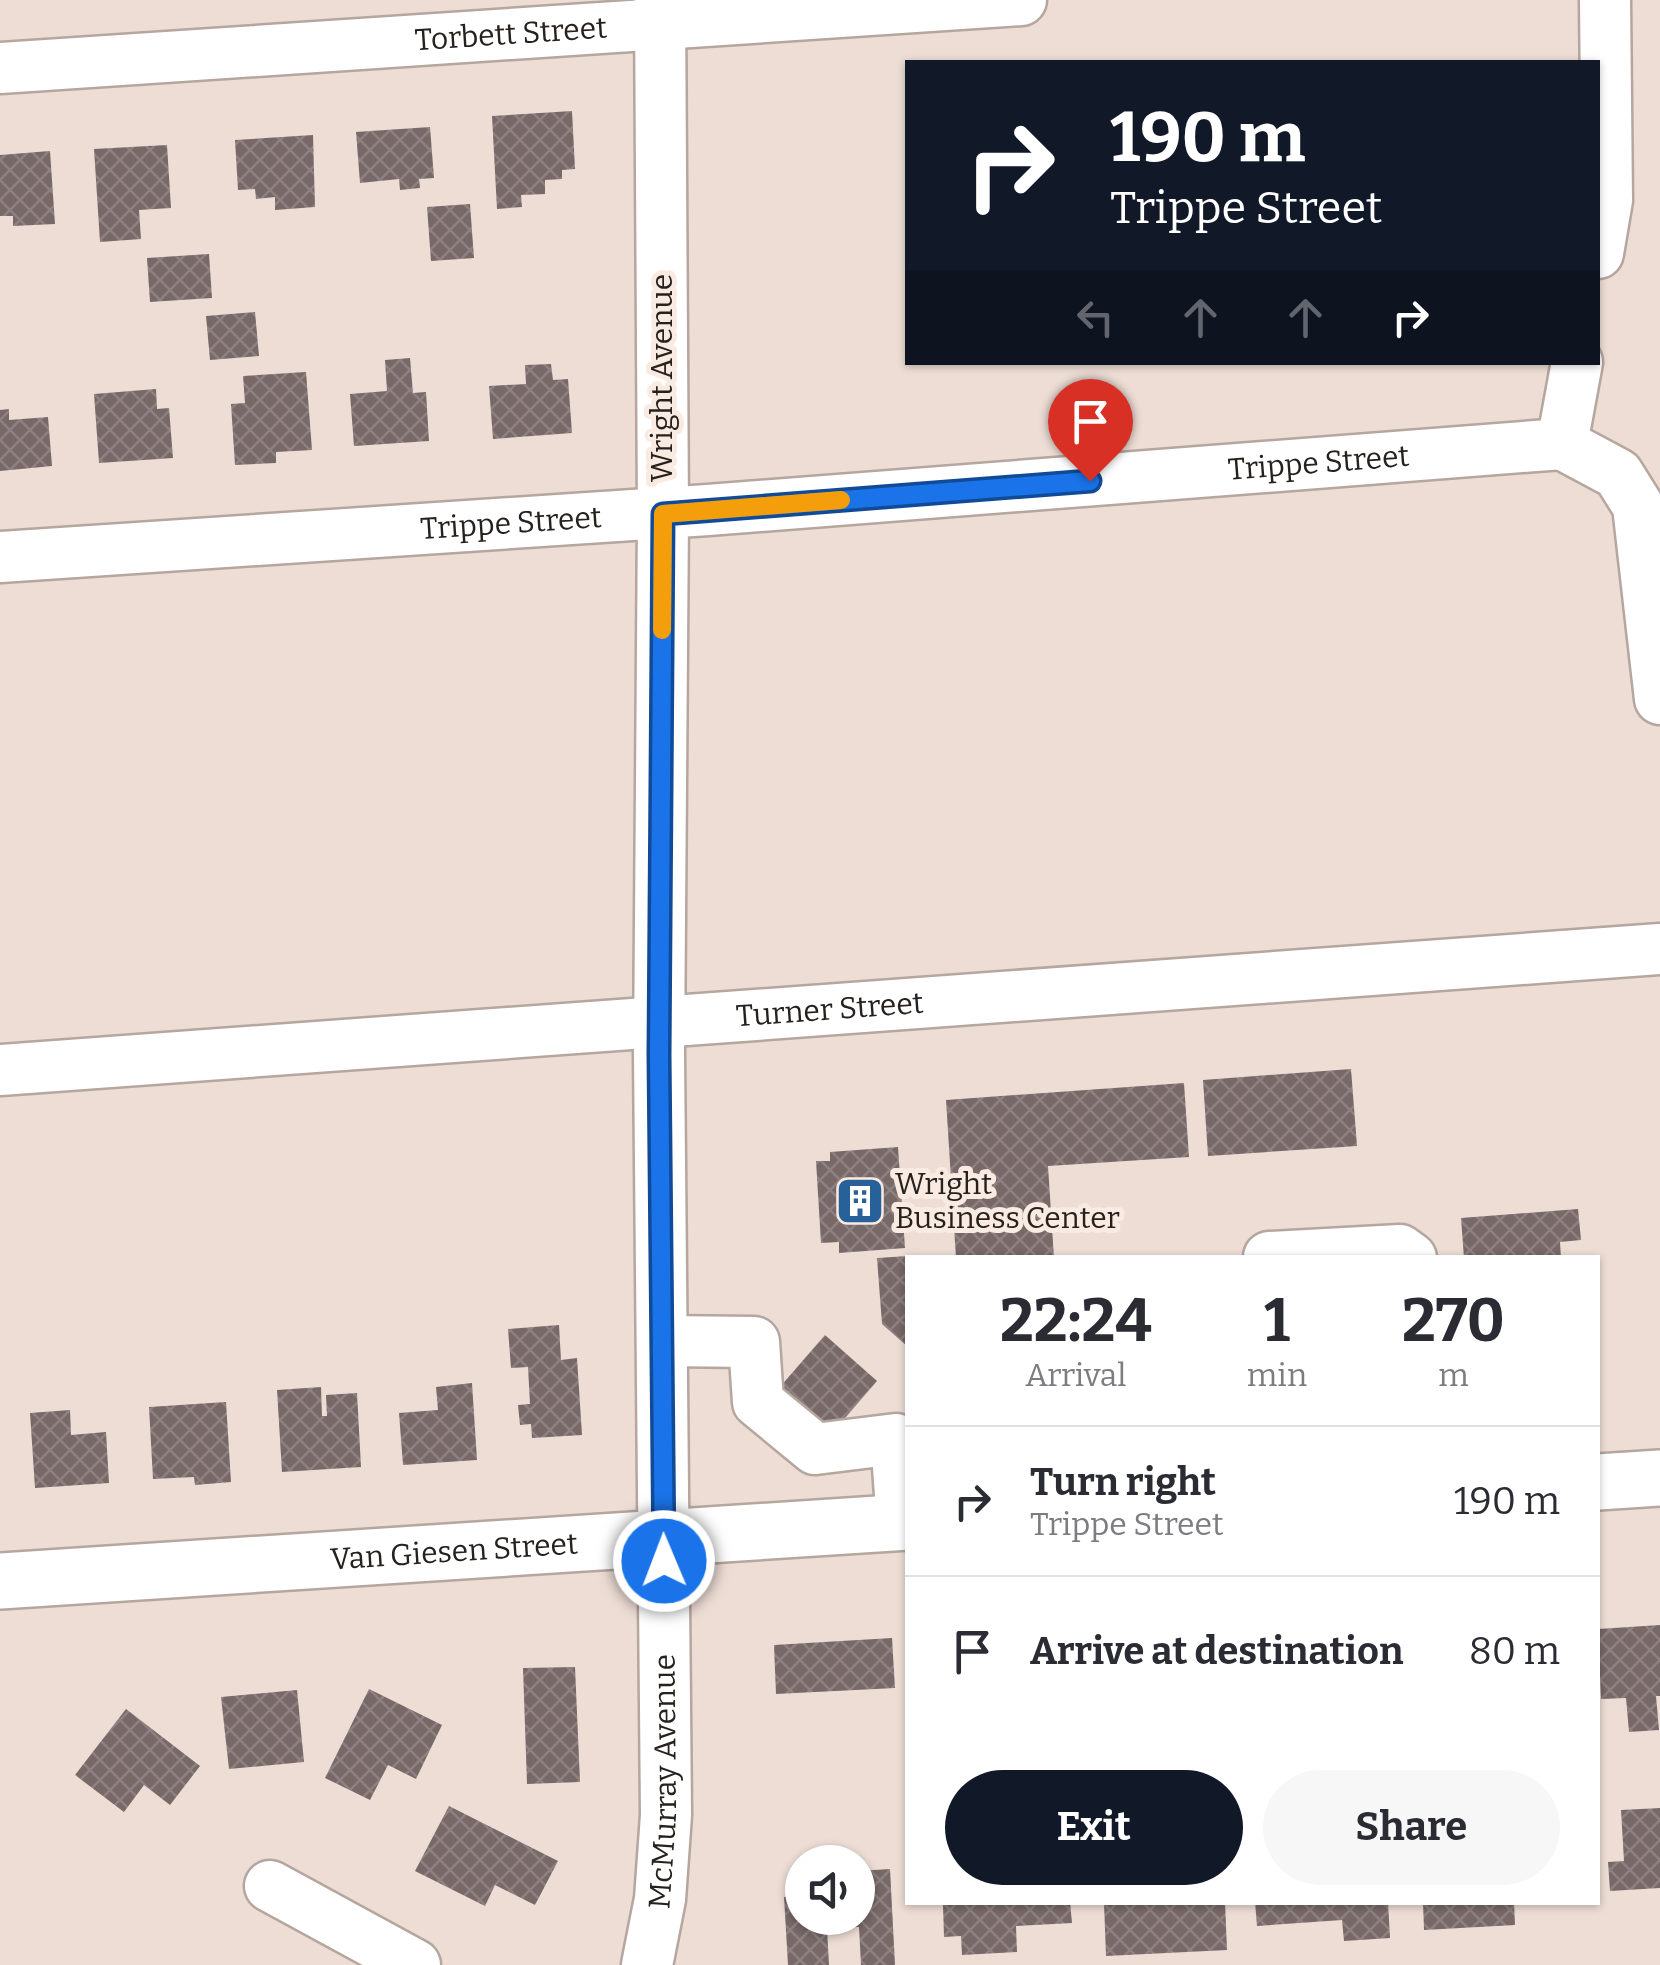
<!DOCTYPE html>
<html lang="en">
<head>
<meta charset="utf-8">
<style>
	body { margin:0; font-family:Bitter,serif; background:#f7f7f7; color:#2b2b33; height:100vh; display:flex; flex-direction:column; font-size:38px; white-space:nowrap }
	* { box-sizing:border-box; margin:0 }
	p { font-size:32px; color:#7c7c81 }
	.icon { flex:none; width:55px; height:55px; fill:none; stroke:currentColor; stroke-width:2; stroke-linecap:round; stroke-linejoin:round }
	.map { position:relative; flex:1; overflow:hidden }
	.sheet { position:absolute; left:905px; top:1255px; width:695px; height:650px; display:flex; flex-direction:column; background:#fff; border-radius:0px; box-shadow:0 2px 8px #0004 }
	.sheet>* { flex:none }
	.guide { position:absolute; left:905px; top:60px; width:695px; height:305px; border-radius:0px; box-shadow:0 2px 8px #0004; background:#111827; color:#fff; overflow:hidden }
	.buttons { position:absolute; left:785px; top:1845px; display:grid; gap:20px }
	.buttons a { display:grid; place-items:center; width:90px; height:90px; border-radius:50%; background:#fff; box-shadow:0 2px 8px #0004; font-size:50px }
	.pin { position:absolute; display:grid; place-items:center; width:85px; height:85px; color:#fff; margin:-102px -42px; border-radius:50% 50% 50% 0; rotate:-45deg; box-shadow:0 0 10px #0007 }
	.pin .icon { rotate:45deg }
	.me { position:absolute; width:110px; margin:-55px; rotate:359deg; stroke-linejoin:round; filter:drop-shadow(0 0 8px #0008) }
	.turn { display:flex; align-items:center; gap:35px; height:210px; padding:0 40px; font-size:45px }
	.turn .icon { width:130px; height:130px; stroke-width:2.5 }
	.turn b { display:block; font-size:70px; line-height:85px }
	.lanes { display:flex; align-items:center; height:95px; padding:0 40px; background:#0003; justify-content:center; gap:50px; direction:ltr }
	.lanes .off { opacity:.35 }
	.eta { display:flex; justify-content:space-evenly; align-items:center; height:170px; text-align:center }
	.eta b { font-size:60px; font-weight:700; line-height:70px }
	.primary-button { display:flex; gap:20px; margin-top:auto; padding:20px 40px }
	.primary-button a { flex:1; height:115px; border-radius:60px; background:#111827; color:#fff; font-size:40px; font-weight:700; line-height:115px; text-align:center }
	.primary-button a+a { background:#f7f7f7; color:#2b2b33 }
	ul { padding:0; list-style:none }
	li { display:flex; align-items:center; gap:30px; height:150px; padding:0 40px; border-top:2px solid #e1e1e2 }
	li div { flex:1 }
	li b { display:block; font-size:38px }
	li em { font-style:normal }
	.map>svg:first-child { display:block }
	.building { fill:url(#building-cross-hatch) }
	.lines { fill:none; stroke-linecap:round; stroke-linejoin:round }
	.minor-casing { stroke:#b5a69e; stroke-width:55 }
	.major-casing { stroke:#b5a69e; stroke-width:60 }
	.minor { stroke:#fff; stroke-width:50 }
	.major { stroke:#fff; stroke-width:55 }
	.route-casing { stroke:#114b97; stroke-width:25 }
	.route { stroke:#1a73e8; stroke-width:18 }
	.slow { stroke:#f59e0b; stroke-width:18 }
	.labels { text-anchor:middle; stroke-width:10; stroke-linejoin:round; paint-order:stroke }
	.street-label { font-size:30px; fill:#27211e; stroke:#faebe2 }
	.poi-label { font-size:30px; fill:#27211e; stroke:#faebe2; text-anchor:start }
</style>
</head>
<body>
<div class="map">
<svg width="1660" height="1965" viewBox="0 0 1660 1965">
	<defs>
		<pattern id="building-cross-hatch" width="8" height="8" patternUnits="userSpaceOnUse" patternTransform="scale(2.5)"><rect width="8" height="8" fill="#786868"/><path d="M0 0l8 8M0 8l8-8" fill="none" stroke="#8d8181"/></pattern>
	</defs>
	<rect width="100%" height="100%" fill="#edddd5"/>
	<g class="building">
		<polygon points="572,111 575,169 562,170 562,179 545,180 545,194 521,195 522,207 497,209 492,116"/>
		<polygon points="430,127 434,178 419,179 420,188 400,190 399,179 360,183 356,132"/>
		<polygon points="313,135 315,207 275,210 275,197 256,199 255,189 238,190 235,140"/>
		<polygon points="167,145 171,208 139,210 141,239 100,242 94,149"/>
		<polygon points="50,151 55,224 13,226 13,216 0,216 0,155"/>
		<polygon points="470,204 474,258 431,261 427,207"/>
		<polygon points="209,254 212,298 150,302 147,258"/>
		<polygon points="255,312 259,356 210,360 206,316"/>
		<polygon points="410,358 413,393 426,392 429,441 354,446 350,394 387,391 385,360"/>
		<polygon points="551,364 553,380 568,379 572,433 493,439 489,386 526,384 525,365"/>
		<polygon points="306,372 312,450 276,452 276,463 235,465 231,404 245,403 243,376"/>
		<polygon points="156,389 157,409 169,408 173,458 99,463 94,394"/>
		<polygon points="9,409 9,420 48,417 52,466 0,471 0,410"/>
		<polygon points="1351,1069 1357,1146 1208,1156 1203,1080"/>
		<polygon points="1184,1083 1189,1157 1048,1166 1054,1258 956,1258 946,1100"/>
		<polygon points="898,1147 905,1248 839,1253 839,1242 821,1243 816,1161 830,1161 830,1152"/>
		<polygon points="1578,1209 1581,1240 1560,1242 1561,1258 1464,1258 1461,1218"/>
		<polygon points="908,1256 908,1347 882,1324 877,1258"/>
		<polygon points="559,1325 561,1360 577,1358 582,1435 532,1438 531,1424 520,1425 518,1405 530,1404 528,1367 511,1368 508,1329"/>
		<polygon points="825,1335 877,1381 826,1440 773,1395"/>
		<polygon points="472,1383 477,1460 403,1465 399,1413 438,1410 436,1387"/>
		<polygon points="321,1387 322,1416 327,1416 326,1395 357,1393 361,1467 282,1472 277,1390"/>
		<polygon points="226,1402 231,1482 195,1485 194,1477 153,1479 149,1407"/>
		<polygon points="70,1410 71,1435 106,1432 109,1483 35,1488 30,1413"/>
		<polygon points="1660,1625 1660,1696 1656,1696 1659,1730 1629,1732 1626,1698 1601,1699 1598,1629"/>
		<polygon points="892,1638 895,1688 776,1694 774,1645"/>
		<polygon points="575,1667 580,1782 527,1784 523,1668"/>
		<polygon points="369,1689 442,1725 416,1779 388,1765 370,1800 325,1778"/>
		<polygon points="297,1690 304,1762 229,1769 221,1697"/>
		<polygon points="126,1709 200,1766 170,1805 144,1785 124,1812 75,1775"/>
		<polygon points="449,1806 558,1861 535,1905 495,1885 485,1906 415,1871"/>
		<polygon points="1660,1808 1660,1888 1610,1891 1608,1862 1624,1861 1621,1810"/>
		<polygon points="890,1869 895,1965 861,1965 859,1927 827,1928 829,1965 788,1965 784,1897 802,1896 802,1918 858,1918 858,1871"/>
		<polygon points="960,1902 1070,1902 1072,1923 1016,1926 1017,1952 962,1955 961,1936 944,1937 943,1905"/>
		<polygon points="1225,1902 1227,1950 1106,1956 1104,1903"/>
		<polygon points="1255,1902 1388,1902 1390,1938 1344,1941 1342,1920 1257,1926"/>
		<polygon points="1423,1902 1514,1902 1515,1925 1424,1930"/>
	</g>
	<g class="lines">
		<g class="minor-casing">
			<g id="minor">
				<path id="s1" d="M0,68L1021,0"/>
				<polyline points="1598,253 1607,200 1605,0"/>
				<polyline points="1577,362 1562,444 1618,474 1638,506 1660,699"/>
				<path id="s2" d="M0,557L708,510L1562,444"/>
				<path id="s3" d="M0,1070L1660,949"/>
				<polyline points="1269,1257 1400,1250 1411,1258"/>
				<polyline points="662,1341 754,1342 758,1402 815,1449 896,1439 902,1523"/>
				<polyline points="270,1886 415,1965"/>
				<path id="s4" d="M647,1965L660,1899L666,1815L659,1054L663,513L660,0"/>
			</g>
		</g>
		<g class="major-casing">
			<g id="major">
				<polyline points="1598,1482 1660,1478"/>
				<path id="s5" d="M0,1581L908,1522"/>
			</g>
		</g>
		<use href="#minor" class="minor"/>
		<use href="#major" class="major"/>
	</g>
	<g class="lines">
		<g class="route-casing">
			<polyline id="route" points="664,1561 659,1054 663,514 1090,481"/>
		</g>
		<use href="#route" class="route"/>
		<polyline class="slow" points="662,630 663,514 841,500"/>
	</g>
	<defs>
		<g id="building-square" transform="scale(2.5)"><rect x="-9" y="-9" width="18" height="18" rx="4" fill="#266299" stroke="#faebe2"/><path d="M-4-6H4V6H1V3H-1V6H-4ZM-2.5-4.3h1.7v1.8h-1.7ZM.8-4.3h1.7v1.8H.8ZM-2.5-1h1.7V.8h-1.7ZM.8-1h1.7V.8H.8Z" fill="#fff"/></g>
	</defs>
	<g fill-rule="evenodd">
		<use href="#building-square" x="860" y="1201"/>
	</g>
	<g class="labels">
		<g class="street-label">
			<text dy="10" stroke="none"><textPath href="#s1" startOffset="512">Torbett Street</textPath></text>
			<text transform="translate(662 378) rotate(-90)" y="10">Wright Avenue</text>
			<text dy="10" stroke="none"><textPath href="#s2" startOffset="1322">Trippe Street</textPath></text>
			<text dy="10" stroke="none"><textPath href="#s2" startOffset="512">Trippe Street</textPath></text>
			<text dy="10" stroke="none"><textPath href="#s3" startOffset="832">Turner Street</textPath></text>
			<text dy="10" stroke="none"><textPath href="#s5" startOffset="455">Van Giesen Street</textPath></text>
			<text dy="10" stroke="none"><textPath href="#s4" startOffset="185">McMurray Avenue</textPath></text>
		</g>
		<g class="poi-label">
			<text x="895" y="1194">Wright<tspan x="895" dy="34">Business Center</tspan></text>
		</g>
	</g>
</svg>
<div class="buttons">
<a><svg class="icon" aria-label="sound" viewBox="0 0 24 24"><path d="M4 9h4l5-4v14l-5-4H4zM17 9q2 3 0 6"/></svg></a>
</div>
<div class="pin" style="left:1090px;top:481px;background:#d93025"><svg class="icon" aria-label="arrive" viewBox="0 0 24 24"><path d="M6 21V4h12l-3 4 3 4H6"/></svg></div>
<svg class="me" style="left:664px;top:1561px" viewBox="-20 -20 40 40"><circle r="17" fill="#1a73e8" stroke="#fff" stroke-width="3"/><path d="M0-11L8 9 0 5-8 9z" fill="#fff"/></svg>
<div class="guide">
<div class="turn"><svg class="icon" aria-label="right" viewBox="0 0 24 24"><path d="M7 20v-9h11M14 6l5 5-5 5"/></svg><div><b>190 m</b>Trippe Street</div></div>
<div class="lanes"><svg class="icon off" aria-label="left" viewBox="0 0 24 24"><path d="M17 20v-9H6M10 6l-5 5 5 5"/></svg><svg class="icon off" aria-label="ahead" viewBox="0 0 24 24"><path d="M12 20V5M6 11l6-6 6 6"/></svg><svg class="icon off" aria-label="ahead" viewBox="0 0 24 24"><path d="M12 20V5M6 11l6-6 6 6"/></svg><svg class="icon" aria-label="right" viewBox="0 0 24 24"><path d="M7 20v-9h11M14 6l5 5-5 5"/></svg></div>
</div>
<section class="sheet">
<div class="eta">
<div><b>22:24</b><p>Arrival</p></div>
<div><b>1</b><p>min</p></div>
<div><b>270</b><p>m</p></div>
</div>
<ul>
<li><svg class="icon" aria-label="right" viewBox="0 0 24 24"><path d="M7 20v-9h11M14 6l5 5-5 5"/></svg><div><b>Turn right</b><p>Trippe Street</p></div><em>190 m</em></li>
<li><svg class="icon" aria-label="arrive" viewBox="0 0 24 24"><path d="M6 21V4h12l-3 4 3 4H6"/></svg><div><b>Arrive at destination</b></div><em>80 m</em></li>
</ul>
<div class="primary-button"><a>Exit</a><a>Share</a></div>
</section>
</div>
</body>
</html>
